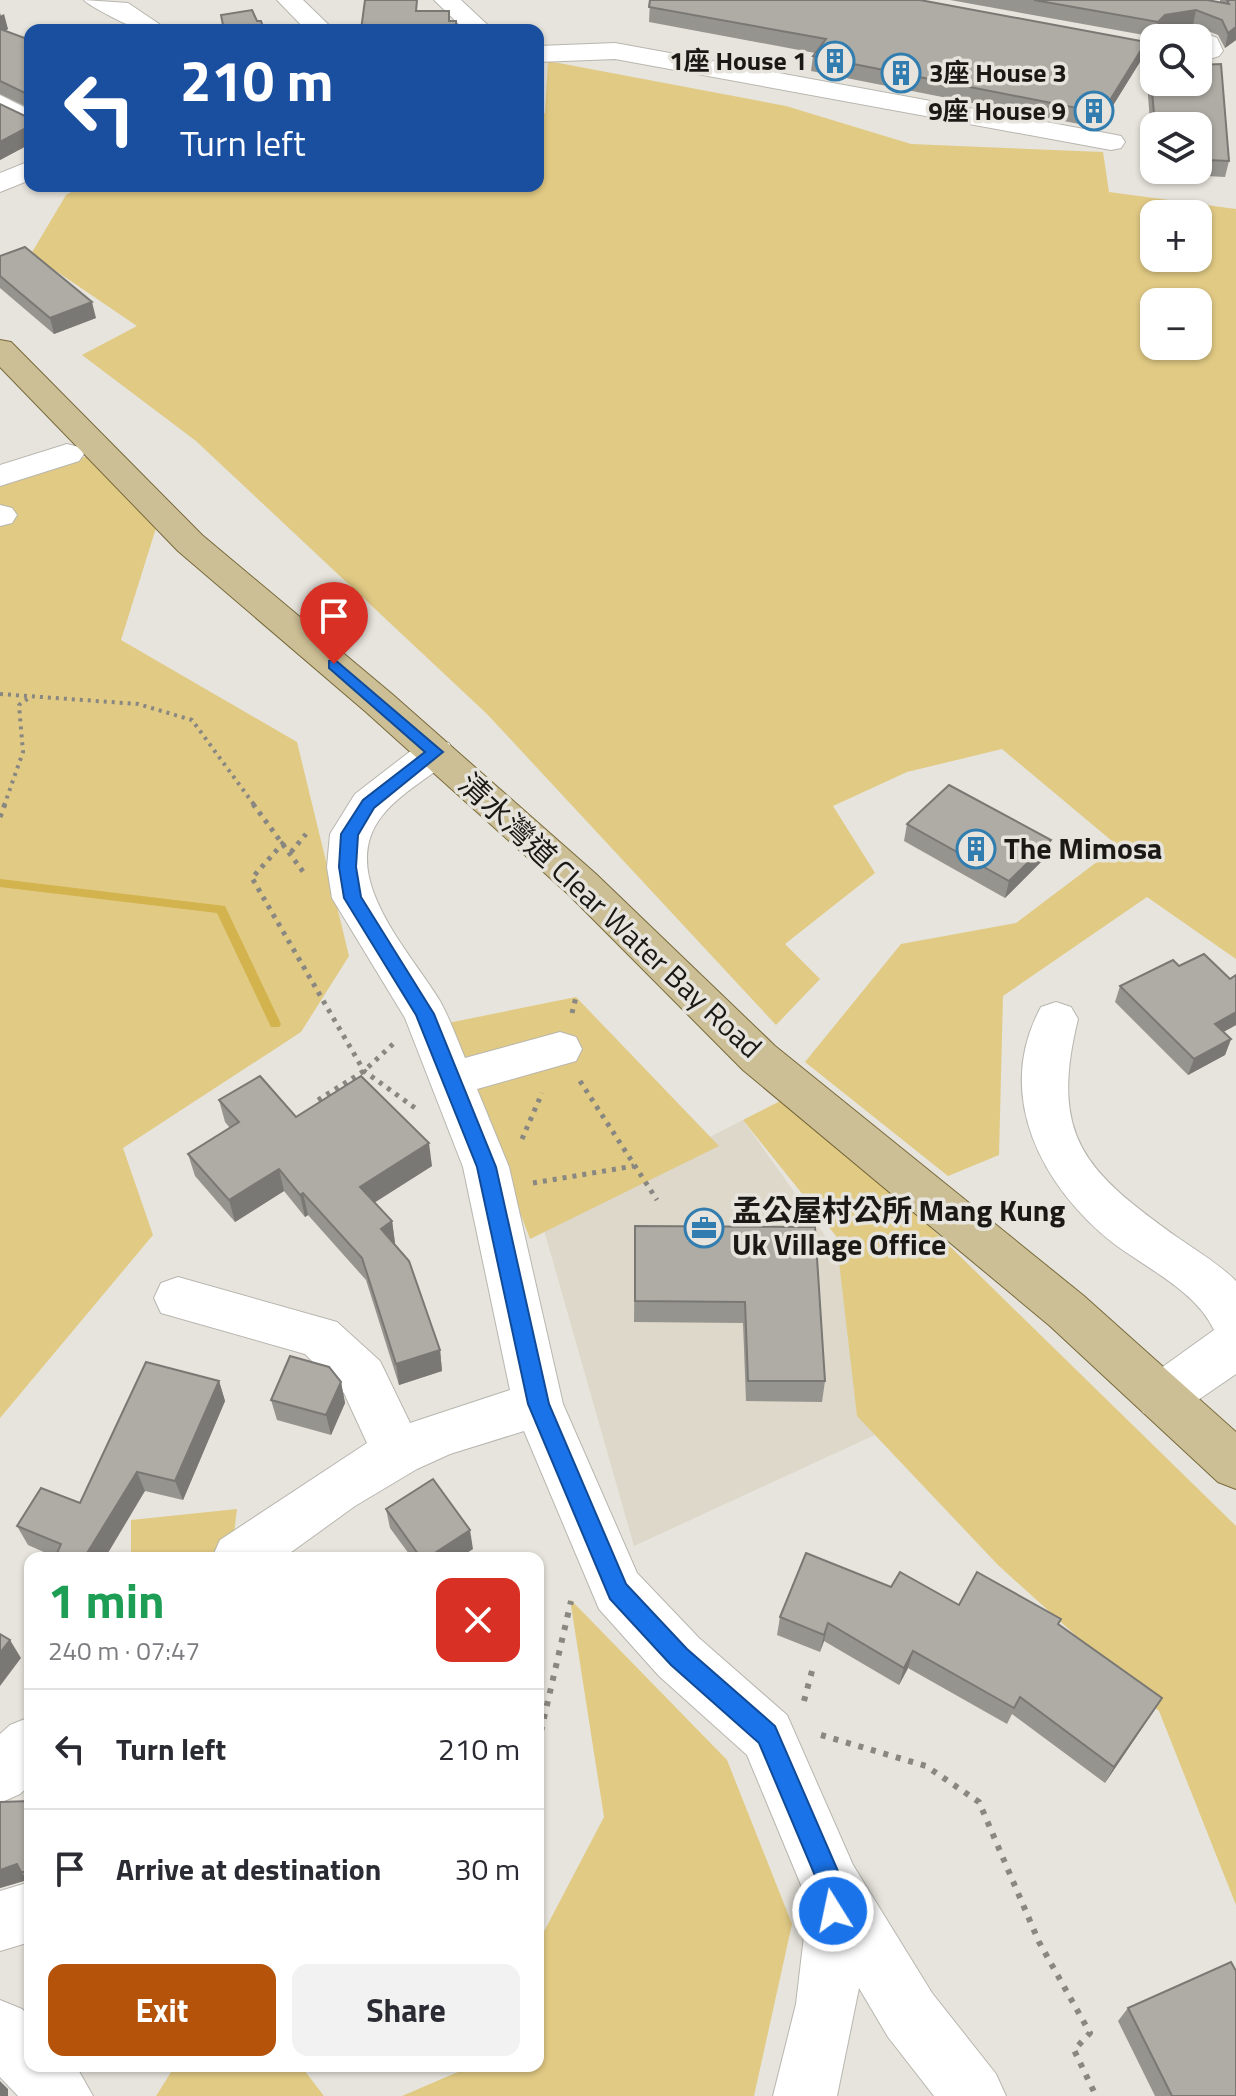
<!DOCTYPE html>
<html lang="en">
<head>
<meta charset="utf-8">
<style>
	body { margin:0; font-family:"Titillium Web","Noto Sans TC",sans-serif; background:#f2f2f3; color:#2b2b33; height:100vh; display:flex; flex-direction:column; font-size:30px; white-space:nowrap }
	* { box-sizing:border-box; margin:0 }
	p { font-size:26px; color:#7c7c81 }
	.icon { flex:none; width:44px; height:44px; fill:none; stroke:currentColor; stroke-width:2; stroke-linecap:round; stroke-linejoin:round }
	.map { position:relative; flex:1; overflow:hidden }
	.panel { position:absolute; left:24px; top:1552px; width:520px; height:520px; display:flex; flex-direction:column; background:#fff; border-radius:16px; box-shadow:0 2px 6px #0004 }
	.panel>* { flex:none }
	.banner { position:absolute; left:24px; top:24px; width:520px; height:168px; border-radius:16px; box-shadow:0 2px 6px #0004; background:#1a4fa0; color:#fff; overflow:hidden }
	.controls { position:absolute; left:1140px; top:24px; display:grid; gap:16px }
	.controls a { display:grid; place-items:center; width:72px; height:72px; border-radius:16px; background:#fff; box-shadow:0 2px 6px #0004; font-size:40px }
	.pin { position:absolute; display:grid; place-items:center; width:68px; height:68px; color:#fff; margin:-82px -34px; border-radius:50% 50% 50% 0; rotate:-45deg; box-shadow:0 0 8px #0007 }
	.pin .icon { rotate:45deg }
	.me { position:absolute; width:88px; margin:-44px; rotate:350deg; stroke-linejoin:round; filter:drop-shadow(0 0 6px #0008) }
	.turn { display:flex; align-items:center; gap:28px; height:168px; padding:0 24px; font-size:36px }
	.turn .icon { width:104px; height:104px; stroke-width:2.5 }
	.turn b { display:block; font-size:56px; line-height:68px }
	.round { display:grid; place-items:center; flex:none; width:84px; height:84px; border-radius:16px; background:#f2f2f3 }
	.summary { display:flex; align-items:center; justify-content:space-between; height:136px; padding:0 24px }
	h1 { font-size:48px; font-weight:700; line-height:60px; color:#1e9e55 }
	.button { display:flex; gap:16px; margin-top:auto; padding:16px 24px }
	.button a { flex:1; height:92px; border-radius:16px; background:#b45309; color:#fff; font-size:32px; font-weight:700; line-height:92px; text-align:center }
	.button a+a { background:#f2f2f3; color:#2b2b33 }
	ul { padding:0; list-style:none }
	li { display:flex; align-items:center; gap:24px; height:120px; padding:0 24px; border-top:2px solid #e1e1e2 }
	li div { flex:1 }
	li b { display:block; font-size:30px }
	li em { font-style:normal }
	.map>svg:first-child { display:block }
	.built { fill:#ddd8ca }
	.green { fill:#e1ca84; fill-rule:evenodd }
	.lines { fill:none; stroke-linecap:round; stroke-linejoin:round }
	.stream { fill:#d3b34e; fill-rule:evenodd }
	.minor-casing { stroke:#b8b6af; stroke-width:2 }
	.major-casing { stroke:#786a3b; stroke-width:2 }
	.path-far2 { stroke:#898781; stroke-width:4; stroke-dasharray:3 5; stroke-linecap:butt }
	.path-far1 { stroke:#898781; stroke-width:5; stroke-dasharray:4 6; stroke-linecap:butt }
	.path { stroke:#898781; stroke-width:6; stroke-dasharray:5 8; stroke-linecap:butt }
	.minor { fill:#fff; fill-rule:evenodd }
	.major { fill:#cdbf95; fill-rule:evenodd }
	.wall { fill:#96948e; fill-rule:evenodd }
	.shaded-wall { fill:#7a7874 }
	.building { fill:#aeaca5; stroke:#7a7874; stroke-width:2 }
	.route { fill:#1a73e8; stroke:#114b97; stroke-width:2 }
	.labels { text-anchor:middle; stroke-width:7; stroke-linejoin:round; paint-order:stroke }
	.far-poi-label { font-size:26px; font-weight:bold; fill:#1a1916; stroke:#e6e4dc; text-anchor:end }
	.poi-label { font-size:30px; font-weight:bold; fill:#1a1916; stroke:#e6e4dc; text-anchor:start }
	.street-label { font-size:30px; fill:#1a1916; stroke:#e6e4dc }
</style>
</head>
<body>
<div class="map">
<svg width="1236" height="2096" viewBox="0 0 1236 2096">
	<rect width="100%" height="100%" fill="#e6e4dc"/>
	<polygon class="built" points="743,1120 944,1403 634,1546 542,1223"/>
	<g class="green">
		<path d="M548,61L786,106L911,144L1103,152L1109,192L1236,209V959L1147,897L1003,996L999,1155L948,1176L805,1062L901,944L1016,923L1118,846L1002,749L907,772L833,806L875,873L785,944L820,979L776,1025L487,714L196,441L82,355L137,326L31,254L66,195L81,186H538V115L545,113ZM1154,214H1198V258H1154ZM1154,302H1198V346H1154Z"/>
		<polygon points="99,452 156,528 121,640 297,742 349,956 301,1032 123,1148 153,1235 0,1418 0,486"/>
		<polygon points="576,997 719,1146 530,1239 448,1023"/>
		<polygon points="794,1094 1236,1526 1236,1905 1159,1711 998,1565 857,1416 836,1236 743,1120"/>
		<polygon points="237,1509 231,1558 131,1558 131,1520"/>
		<polygon points="570,1599 727,1760 792,1924 754,2096 402,2096 472,2066 538,2066 538,1943 604,1817"/>
		<polygon points="175,2066 301,2066 324,2096 156,2096"/>
	</g>
	<g class="lines">
		<polygon class="stream" points="0,879 225,906 281,1024 279,1027 271,1027 217,913 0,887"/>
		<g class="minor-casing">
			<g id="minor">
				<path d="M84,0L128,3L168,30C159,30 150,31 141,30C134,29 87,5 84,0Z"/>
				<polygon points="277,0 303,0 334,30 306,30"/>
				<polygon points="434,0 461,0 493,30 465,30"/>
				<polygon points="1192,28 1217,38 1223,51 1219,56 1198,63 1198,38 1158,38 1162,33"/>
				<polygon points="615,43 1111,134 1121,136 1125,142 1121,148 1111,150 615,59 538,62 538,46"/>
				<polygon points="0,95 30,110 30,129 0,114"/>
				<polygon points="30,161 30,180 0,192 0,173"/>
				<polygon points="67,444 79,447 84,454 79,461 0,486 0,465"/>
				<polygon points="0,505 12,508 17,515 12,523 0,526"/>
				<path d="M435,739L449,743L454,752L449,761C428,778 398,795 382,816C335,875 410,951 440,1001C450,1019 457,1039 465,1058L560,1032L576,1037L582,1049L576,1061L477,1089L509,1167L563,1404L637,1573L699,1638L787,1715L853,1865L932,1993L996,2074L1006,2096H934L888,2037L859,1988L837,2096H773L796,2004L804,1936L801,1885L747,1755L659,1676L599,1609L524,1431L450,1454L417,1469L355,1506L283,1558H212L220,1540L367,1443L344,1393L305,1354L161,1313L154,1298L161,1283L178,1277L337,1322L380,1361L410,1423L510,1390L463,1167L405,1018L332,898L327,867L330,834L355,794L421,743Z"/>
				<path d="M1056,1002L1071,1007L1078,1019C1049,1137 1085,1171 1177,1237C1197,1251 1219,1264 1236,1281V1374L1179,1413L1161,1419L1143,1413L1136,1397L1143,1381L1214,1330C1196,1291 1146,1268 1113,1243C1042,1187 993,1095 1041,1007Z"/>
				<polygon points="30,1717 30,1785 20,1794 0,1803 0,1734 10,1725"/>
				<polygon points="30,1882 30,1942 0,1951 0,1891"/>
				<polygon points="0,2000 22,2009 30,2017 30,2066 76,2066 93,2096 18,2096 0,2077"/>
			</g>
		</g>
		<g class="major-casing">
			<polygon id="major" points="0,340 11,342 202,535 392,694 596,874 775,1046 1084,1296 1236,1432 1236,1489 1218,1482 1050,1326 743,1070 568,894 366,712 178,551 0,367"/>
		</g>
		<g class="path-far2">
			<polyline points="0,694 138,704 192,720 255,806"/>
			<polyline points="4,806 23,752 19,705 30,697"/>
		</g>
		<g class="path-far1">
			<polyline points="253,804 304,873"/>
			<polyline points="0,817 5,804"/>
			<polyline points="284,842 252,878 364,1071 415,1108"/>
			<polyline points="291,852 306,834"/>
			<polyline points="572,1013 576,997"/>
			<polyline points="580,1081 657,1200"/>
			<polyline points="318,1100 364,1071 393,1044"/>
			<polyline points="522,1139 542,1093"/>
			<polyline points="533,1183 634,1166"/>
		</g>
		<g class="path">
			<polyline points="804,1701 812,1671"/>
			<polyline points="821,1735 926,1766 979,1802 1039,1942 1090,2033 1074,2050 1096,2096"/>
			<polyline points="538,1744 571,1601"/>
		</g>
		<use href="#minor" class="minor"/>
		<use href="#major" class="major"/>
	</g>
	<g class="wall">
		<polygon points="650,0 1146,42 1143,57 1099,128 811,71 813,56 815,53 649,22"/>
		<path d="M950,0H1207L1220,2V0H1236V40L1225,48L1218,35L1198,27V48L1206,49L1203,65L1229,161L1225,177L1206,176L1205,180L1154,173L1145,57L1148,42L1154,82L1198,38H1158V34L1155,37ZM1154,126H1198V170H1154Z"/>
		<polygon points="0,13 8,29 5,31 30,40 30,144 0,160 0,104 25,116 29,113 29,108 0,94"/>
		<polygon points="0,256 96,318 54,334 0,288"/>
		<polygon points="907,824 1047,856 1005,898 904,841"/>
		<polygon points="1179,966 1230,979 1236,975 1236,1025 1223,1032 1231,1039 1225,1055 1188,1075 1115,1002 1120,986"/>
		<polygon points="219,1100 296,1117 432,1166 374,1203 392,1221 395,1243 394,1244 440,1350 442,1371 399,1385 366,1280 308,1215 305,1217 284,1191 235,1222 195,1176 188,1154 230,1128 225,1122"/>
		<polygon points="635,1226 815,1227 825,1381 822,1402 746,1401 743,1323 634,1322"/>
		<polygon points="219,1381 225,1401 183,1500 145,1491 55,1557 28,1545 17,1526 80,1503"/>
		<polygon points="341,1382 345,1403 331,1435 277,1420 271,1400"/>
		<polygon points="386,1509 473,1549 459,1558 412,1558 390,1528"/>
		<polygon points="891,1587 959,1605 1058,1624 1162,1698 1105,1783 1012,1714 1007,1724 908,1668 899,1685 824,1641 820,1652 777,1635 780,1617"/>
		<polygon points="30,1801 30,1883 27,1880 0,1888 0,1802"/>
		<polygon points="1128,2008 1236,2096 1155,2096 1118,2021"/>
	</g>
	<g class="shaded-wall">
		<polygon points="1196,10 1193,25 1162,30 1160,25 1158,34 1155,37 1158,22 1165,15"/>
		<polygon points="4,14 8,29 0,33 0,16"/>
		<polygon points="1236,27 1236,40 1225,48 1228,33"/>
		<polygon points="1146,42 1143,57 1099,128 1102,113"/>
		<polygon points="1206,49 1203,65 1198,68 1198,56"/>
		<polygon points="30,126 30,144 0,160 0,142"/>
		<polygon points="92,302 96,318 54,334 50,318"/>
		<polygon points="1051,840 1047,856 1005,898 1009,881"/>
		<polygon points="1236,1012 1236,1025 1209,1040 1215,1024"/>
		<polygon points="1231,1039 1225,1055 1188,1075 1194,1059"/>
		<polygon points="429,1143 432,1166 364,1209 360,1187"/>
		<polygon points="279,1169 284,1191 235,1222 229,1200"/>
		<polygon points="303,1193 308,1215 305,1217 300,1195"/>
		<polygon points="392,1221 395,1243 384,1251 381,1229"/>
		<polygon points="440,1350 442,1371 399,1385 396,1364"/>
		<polygon points="219,1381 225,1401 183,1500 175,1481"/>
		<polygon points="341,1382 345,1403 331,1435 326,1415"/>
		<polygon points="137,1472 145,1491 105,1558 84,1558"/>
		<polygon points="470,1530 473,1549 459,1558 427,1558"/>
		<polygon points="828,1623 824,1641 820,1652 824,1635"/>
		<polygon points="10,1640 21,1658 0,1686 0,1653"/>
		<polygon points="913,1651 908,1668 899,1685 904,1668"/>
		<polygon points="1162,1698 1151,1715 1105,1783 1114,1767"/>
		<polygon points="17,1864 21,1872 27,1880 0,1888 0,1870"/>
		<polygon points="0,2081 8,2089 8,2096 0,2096"/>
	</g>
	<g class="building">
		<polygon points="365,0 417,0 416,11 449,11 449,21 456,21 456,30 361,30"/>
		<polygon points="650,0 920,0 1146,42 1102,113 813,56 826,39 649,7"/>
		<polygon points="1034,0 1207,0 1229,4 1227,0 1236,0 1236,27 1228,33 1222,20 1196,10 1165,15 1158,22"/>
		<polygon points="252,10 257,21 261,21 264,30 224,30 221,15"/>
		<polygon points="1160,25 1198,26 1198,48 1206,49 1198,56 1198,38 1159,38"/>
		<polygon points="0,29 30,40 30,126 0,142 0,104 25,116 29,113 29,95 0,81"/>
		<polygon points="1148,42 1154,43 1154,82 1198,82 1198,65 1221,64 1229,161 1208,160 1209,164 1198,163 1198,126 1155,126"/>
		<polygon points="25,247 92,302 50,318 0,276 0,256"/>
		<polygon points="949,785 1051,840 1009,881 907,824"/>
		<polygon points="1204,954 1230,979 1236,975 1236,1012 1215,1024 1231,1039 1194,1059 1120,986 1173,960 1179,966"/>
		<polygon points="260,1076 296,1117 361,1076 429,1143 360,1187 392,1221 381,1229 409,1261 440,1350 396,1364 362,1258 303,1193 300,1195 279,1169 229,1200 188,1154 239,1122 219,1100"/>
		<polygon points="635,1226 815,1227 825,1381 748,1381 745,1302 635,1301"/>
		<polygon points="290,1356 329,1367 341,1382 326,1415 271,1400"/>
		<polygon points="146,1362 219,1381 175,1481 137,1472 84,1558 55,1558 61,1544 17,1526 41,1488 80,1503"/>
		<polygon points="433,1479 470,1530 427,1558 421,1558 386,1509"/>
		<polygon points="806,1553 891,1587 900,1572 959,1605 977,1572 1061,1619 1058,1624 1162,1698 1114,1767 1020,1697 1014,1708 913,1651 904,1668 828,1623 824,1635 780,1617"/>
		<polygon points="0,1634 10,1640 0,1653"/>
		<polygon points="30,1801 30,1872 21,1872 17,1864 0,1870 0,1802"/>
		<polygon points="1231,1962 1236,1971 1236,2096 1172,2096 1128,2008"/>
	</g>
	<polygon class="route" points="334,659 443,752 374,808 358,835 356,867 361,897 434,1014 496,1167 549,1404 626,1584 687,1649 775,1726 844,1885 845,1911 841,1919 833,1923 824,1919 819,1885 759,1743 671,1665 610,1599 528,1404 477,1167 416,1015 344,898 339,867 341,834 363,800 425,752 329,668 329,661"/>
	<defs>
		<g id="building-ring" transform="scale(2)"><circle r="9.5" fill="#e6e4dc" stroke="#317db0" stroke-width="1.5"/><path d="M-4-6H4V6H1V3H-1V6H-4ZM-2.5-4.3h1.7v1.8h-1.7ZM.8-4.3h1.7v1.8H.8ZM-2.5-1h1.7V.8h-1.7ZM.8-1h1.7V.8H.8Z" fill="#317db0"/></g>
		<g id="office-ring" transform="scale(2)"><circle r="9.5" fill="#e6e4dc" stroke="#317db0" stroke-width="1.5"/><path d="M-6-3h4V-5.5h4V-3h4V5H-6ZM-1-4.5V-3h2v-1.5ZM-6 0V1H6V0Z" fill="#317db0"/></g>
	</defs>
	<g fill-rule="evenodd">
		<use href="#building-ring" x="835" y="61"/>
		<use href="#building-ring" x="901" y="73"/>
		<use href="#building-ring" x="1094" y="111"/>
		<use href="#building-ring" x="976" y="849"/>
		<use href="#office-ring" x="704" y="1228"/>
	</g>
	<g class="labels">
		<g class="far-poi-label">
			<text x="807" y="70">1座 House 1</text>
			<text x="929" y="82" text-anchor="start">3座 House 3</text>
			<text x="1066" y="120">9座 House 9</text>
		</g>
		<g class="poi-label">
			<text x="1004" y="859">The Mimosa</text>
			<text x="732" y="1221">孟公屋村公所 Mang Kung<tspan x="732" dy="34">Uk Village Office</tspan></text>
		</g>
		<g class="street-label">
			<text transform="translate(610 916) rotate(43)" y="10">清水灣道 Clear Water Bay Road</text>
		</g>
	</g>
</svg>
<div class="controls">
<a><svg class="icon" aria-label="search" viewBox="0 0 24 24"><circle cx="10" cy="10" r="6"/><path d="M15 15l6 6"/></svg></a>
<a><svg class="icon" aria-label="layers" viewBox="0 0 24 24"><path d="M12 4l9 5-9 5-9-5zM3 14l9 5 9-5"/></svg></a>
<a>+</a>
<a>−</a>
</div>
<div class="pin" style="left:334px;top:664px;background:#d93025"><svg class="icon" aria-label="arrive" viewBox="0 0 24 24"><path d="M6 21V4h12l-3 4 3 4H6"/></svg></div>
<svg class="me" style="left:833px;top:1911px" viewBox="-20 -20 40 40"><circle r="17" fill="#1a73e8" stroke="#fff" stroke-width="3"/><path d="M0-11L8 9 0 5-8 9z" fill="#fff"/></svg>
<div class="banner">
<div class="turn"><svg class="icon" aria-label="left" viewBox="0 0 24 24"><path d="M17 20v-9H6M10 6l-5 5 5 5"/></svg><div><b>210 m</b>Turn left</div></div>
</div>
<section class="panel">
<div class="summary"><div><h1>1 min</h1><p>240 m · 07:47</p></div><a class="round" style="background:#d93025;color:#fff"><svg class="icon" aria-label="close" viewBox="0 0 24 24"><path d="M6 6l12 12M18 6L6 18"/></svg></a></div>
<ul>
<li><svg class="icon" aria-label="left" viewBox="0 0 24 24"><path d="M17 20v-9H6M10 6l-5 5 5 5"/></svg><div><b>Turn left</b></div><em>210 m</em></li>
<li><svg class="icon" aria-label="arrive" viewBox="0 0 24 24"><path d="M6 21V4h12l-3 4 3 4H6"/></svg><div><b>Arrive at destination</b></div><em>30 m</em></li>
</ul>
<div class="button"><a>Exit</a><a>Share</a></div>
</section>
</div>
</body>
</html>
